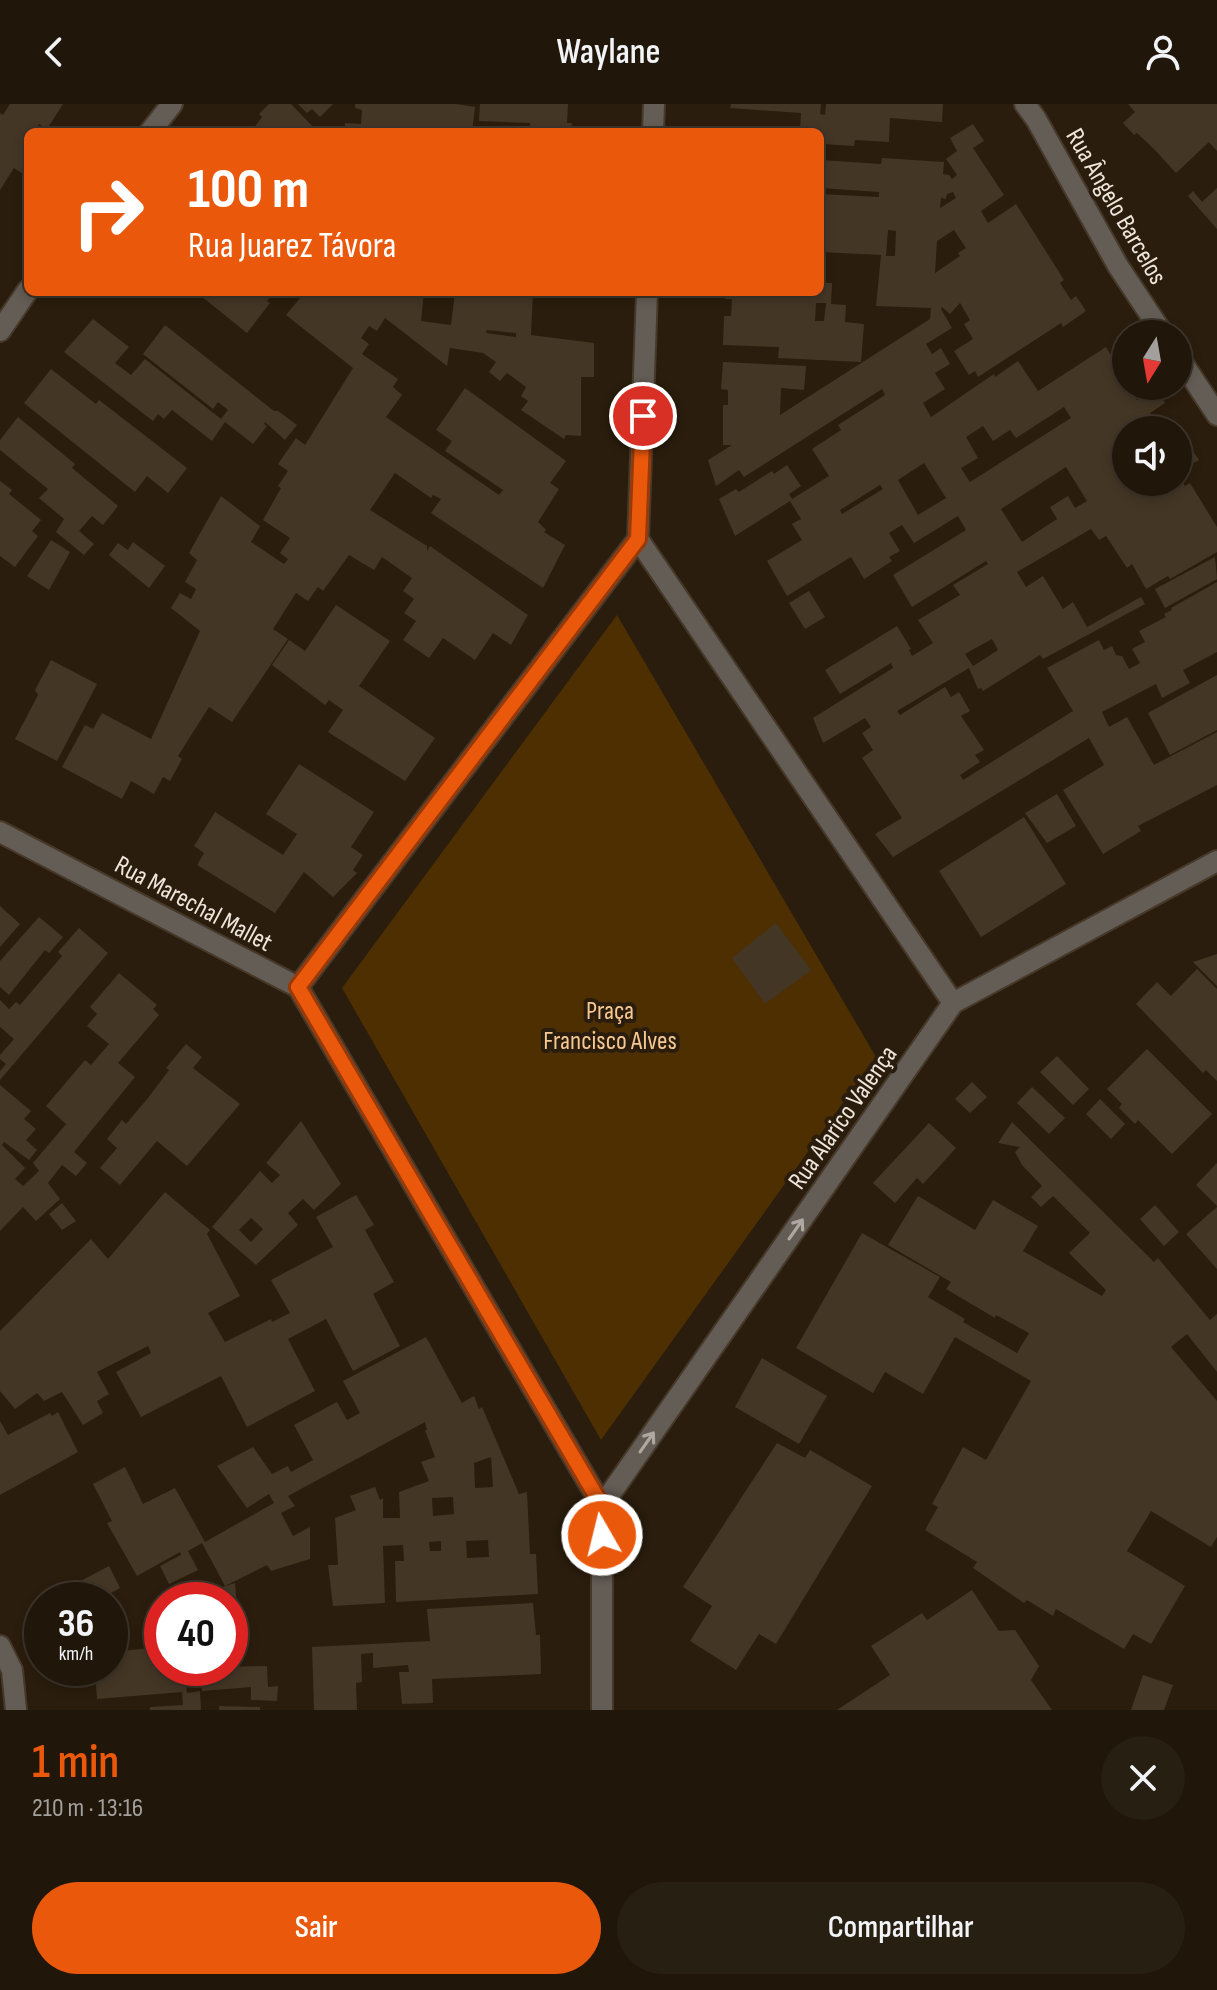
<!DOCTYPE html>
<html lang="pt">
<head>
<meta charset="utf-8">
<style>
	body { margin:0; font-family:"Sofia Sans Condensed",sans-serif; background:#281f13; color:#f1f3f6; height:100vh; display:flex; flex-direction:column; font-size:30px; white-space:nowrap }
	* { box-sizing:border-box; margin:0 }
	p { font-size:26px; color:#a29f9c }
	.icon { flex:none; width:44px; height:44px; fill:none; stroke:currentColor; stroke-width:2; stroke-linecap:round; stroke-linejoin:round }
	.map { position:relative; height:1606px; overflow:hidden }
	.sheet { display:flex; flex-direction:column; background:#20160a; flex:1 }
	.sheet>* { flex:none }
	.top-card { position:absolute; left:24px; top:24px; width:800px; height:168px; border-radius:12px; box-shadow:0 4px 12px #0003,0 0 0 2px #3d352b; background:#ea580c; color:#fff; overflow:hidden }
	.needle { width:52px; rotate:191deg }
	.buttons { position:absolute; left:1112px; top:216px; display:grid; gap:16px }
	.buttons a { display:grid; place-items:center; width:80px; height:80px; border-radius:50%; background:#20160a; box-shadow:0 4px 12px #0003,0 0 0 2px #3d352b; font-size:40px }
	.speed { position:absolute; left:24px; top:1478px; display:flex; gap:16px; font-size:40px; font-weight:700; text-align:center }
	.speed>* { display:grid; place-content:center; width:104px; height:104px; border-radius:50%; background:#20160a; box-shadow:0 4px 12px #0003,0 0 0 2px #3d352b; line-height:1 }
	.speed small { font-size:20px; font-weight:400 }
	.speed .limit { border:12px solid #d22; background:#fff; color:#111 }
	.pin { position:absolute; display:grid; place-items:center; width:68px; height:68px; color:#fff; margin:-34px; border:4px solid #fff; border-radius:50%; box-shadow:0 2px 8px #0007 }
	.me { position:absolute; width:88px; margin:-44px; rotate:352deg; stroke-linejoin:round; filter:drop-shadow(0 0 6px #0008) }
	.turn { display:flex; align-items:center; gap:28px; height:168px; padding:0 32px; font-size:36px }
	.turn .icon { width:104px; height:104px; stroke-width:2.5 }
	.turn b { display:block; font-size:56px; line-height:68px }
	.round { display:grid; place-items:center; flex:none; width:84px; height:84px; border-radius:42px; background:#281f13 }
	.headline { display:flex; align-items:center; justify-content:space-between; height:136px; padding:0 32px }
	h1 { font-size:48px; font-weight:600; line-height:60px; color:#ea580c }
	.primary-button { display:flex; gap:16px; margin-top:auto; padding:16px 32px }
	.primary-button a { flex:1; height:92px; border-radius:48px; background:#ea580c; color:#fff; font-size:32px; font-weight:600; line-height:92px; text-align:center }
	.primary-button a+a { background:#281f13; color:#f1f3f6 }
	header { display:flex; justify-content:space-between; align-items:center; height:104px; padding:0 32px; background:#20160a; font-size:36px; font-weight:600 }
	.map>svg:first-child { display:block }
	.green { fill:#4d2f02 }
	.building { fill:#443625; fill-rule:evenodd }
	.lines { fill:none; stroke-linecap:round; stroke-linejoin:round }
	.minor-casing { stroke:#46392a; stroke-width:24 }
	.minor { stroke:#645d56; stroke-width:20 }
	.oneway { stroke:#b0a8a0 }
	.route-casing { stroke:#983908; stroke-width:20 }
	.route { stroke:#ea580c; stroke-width:14 }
	.labels { text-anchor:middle; stroke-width:8; stroke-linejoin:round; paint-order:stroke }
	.street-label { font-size:26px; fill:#efe6dc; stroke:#2a1d0d }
	.park-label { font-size:26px; fill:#f7c892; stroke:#2a1d0d }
</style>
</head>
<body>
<header><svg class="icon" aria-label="back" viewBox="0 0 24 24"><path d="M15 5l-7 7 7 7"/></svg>Waylane<svg class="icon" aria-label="person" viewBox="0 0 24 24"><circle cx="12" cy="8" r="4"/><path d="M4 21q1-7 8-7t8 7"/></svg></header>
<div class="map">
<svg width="1217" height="1606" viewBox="0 0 1217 1606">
	<rect width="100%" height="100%" fill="#2a1d0d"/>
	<polygon class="green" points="617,511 876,953 601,1336 342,884"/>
	<g class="building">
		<polygon points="10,0 63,0 47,25 39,20 34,28 28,28 28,68 26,72 14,64 0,86 0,9 3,11"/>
		<polygon points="269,0 291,0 318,28 251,28 262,13 259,10"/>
		<polygon points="298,0 333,0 320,13 312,5 307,9"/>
		<polygon points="355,0 456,0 475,3 472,28 345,28 345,19 361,20 362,6 355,4"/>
		<polygon points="480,0 568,0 567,19 572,19 571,28 530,28 530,19 479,17"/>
		<polygon points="731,0 821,0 820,10 825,11 826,0 943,0 942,18 890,14 889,38 855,36 854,42 823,40 823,44 820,43 820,28 800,28 801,9 730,4"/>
		<polygon points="1128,0 1217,0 1217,47 1209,38 1176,69 1154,45 1137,29 1134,31 1123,19 1135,8"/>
		<path d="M973,20L984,37L973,44L1004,91L981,107L988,119L1016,100L1064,176L1060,179L1071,196L1076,192L1086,207L1063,223L1061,219L978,273L975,267L969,271L954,247L973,235L964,220L970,216L960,199L950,210L942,203L941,205L952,224L926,240L932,250L941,244L950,260L935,269L945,285L923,299L931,313L994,270L995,273L1018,257L1038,287L1106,243L1126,276V282L1137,296L1156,285L1165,299L1150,309L1160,326H1126V378H1178V371L1185,382L1190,379L1217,423V448L1170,475L1168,472L1146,485L1132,460L1127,464L1106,432L1099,436L1091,425L1017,468L1026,483L1043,472L1063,505L1073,498L1087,523L1141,493L1145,500L1043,555L1040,551L983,587L981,584L978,585L969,564L897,607L900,611L945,583L951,593L959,588L970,607L961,612L984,646L975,651L980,658L960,671L963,676L1073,607L1047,564L1099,536L1104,546L1112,542L1116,551L1122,552L1129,565L1140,559L1132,545L1145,538L1139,527L1166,513L1164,510L1172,506L1171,504L1217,478V548L1183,566L1190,579L1162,594L1156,580L1102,608L1109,623L1127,613L1154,661L1217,628V681L1138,722L1141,727L1103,750L1063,686L1104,661L1089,634L893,753L875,730L902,714L862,654L873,646L862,629L871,623L865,614L823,639L813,614L893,564L891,559L840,590L825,566L897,522L911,545L909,546L912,552L933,539L918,516L960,491L953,481L988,460L986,457L912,503L893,471L966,426L958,412L914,439L902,421L889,429L900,447L889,453L892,457L864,475L851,453L787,492L767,457L802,436L792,420L801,415L790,397L735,432L719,395L736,385L739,388L772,367L774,370L787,361L801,382L789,390L792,395L829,372L812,345L841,326L838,321L885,291L882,285L744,373L739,366L716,382L708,356L732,341H723V301H728V286L721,285L723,258L806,262L804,286L781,284L780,311L930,215L931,204L876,202L881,151L820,148V90L879,93V88L820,84V56L881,60L882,54L944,58L943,70L949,71L952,75L957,71L946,55L957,47L950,34ZM953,88L956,94L940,104L941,94L946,95L947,90ZM888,126L896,127L895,152H886ZM954,126L966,144L958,149L960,152L935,169L937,137ZM1064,303L1071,314L970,378L961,364L978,354L966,333L983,322L993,337L1010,326L1016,334ZM924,359L946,394L918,411L898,376ZM1066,363L1087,397L1075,404L1068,392L1050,403L1057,415L1022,438L1001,405ZM880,381L883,385L842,410L840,406ZM992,535L998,546L973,562L965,550Z"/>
		<polygon points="1217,84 1217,125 1188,92 1193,87 1202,98"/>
		<path d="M820,179H832L831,200L846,201L845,218L864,220L861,258L778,254L779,243L723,241L724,212H731L732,195H725V188H820ZM816,199H826L824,217H815Z"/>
		<polygon points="196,188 274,188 267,197 270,199 247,229"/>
		<path d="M305,188H424L421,217L451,221L455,188H533L531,231L594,239V273H581V332L566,331L564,335L521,306L528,297L521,292L526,283L507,269L500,277L489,268L496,258L483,249L450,244L447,262L385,214L377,227L369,222L361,234L369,240L362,250L398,275L393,283L402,291L386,313L499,391L503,386L445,347L452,337L436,326L465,284L566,357L550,379L559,385L538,418L546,426L544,428L565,441L543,484L431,409L441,395L433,391L431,394L395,369L370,406L427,442V447L430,442L528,511L511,541L493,529L475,556L443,534L429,554L403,536L416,517L404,509L414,495L403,487L412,474L382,453L374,466L349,451L323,487L318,483L308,497L296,489L273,525L288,535L232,618L209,603L178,652L182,655L170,677L163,673L154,690L131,677L122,695L62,663L85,621L93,625L102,609L151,635L200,527L171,504L180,489L191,495L196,485L185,478L197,456L189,449L221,392L260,422L251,438L284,460L288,455L280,449L290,434L263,416L281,384L278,382L288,367L278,360L296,334L305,341L353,264L286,211ZM487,226L516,229V233L486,229Z"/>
		<polygon points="93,215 129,243 115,259 131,271 145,255 221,315 228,306 218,298 213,305 143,250 165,221 274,307 278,307 297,321 285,336 265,318 264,320 267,322 253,340 225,318 212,337 172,306 164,315 158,310 153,317 64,248"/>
		<polygon points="51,265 96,300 99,296 187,364 168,389 147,372 135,388 24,299"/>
		<polygon points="18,313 75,360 72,364 118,402 103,421 92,412 79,427 94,440 84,451 56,428 64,415 39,394 48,385 0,346 0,336"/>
		<polygon points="1187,338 1199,356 1178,368 1178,344"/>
		<polygon points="0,377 12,386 9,390 41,416 32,427 38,432 15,463 0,452"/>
		<polygon points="51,436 70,448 49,486 27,472"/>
		<polygon points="133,438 165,462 149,484 109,451 118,439 128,446"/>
		<polygon points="1215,453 1217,475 1165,504 1155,485"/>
		<polygon points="809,487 825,513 805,525 789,499"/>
		<polygon points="336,501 390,537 359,582 435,634 405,677 328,628 343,606 329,596 325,601 272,561 289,536 305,547"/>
		<polygon points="51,556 97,580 57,657 15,635 38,591 35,586"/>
		<polygon points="1217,571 1217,626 1170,651 1148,609"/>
		<polygon points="299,660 374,708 351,743 363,751 353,766 357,769 333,793 304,768 275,809 197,761 204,749 194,742 215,708 283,751 297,730 266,710"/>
		<polygon points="1057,690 1076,722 1047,739 1025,709"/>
		<polygon points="1024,713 1066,780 981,833 939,767"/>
		<polygon points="0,802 20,820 0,843"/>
		<polygon points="39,813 63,833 49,849 45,846 9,891 0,883 0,857"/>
		<polygon points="776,819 811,866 765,900 732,854"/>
		<polygon points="79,824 108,849 0,976 0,967 6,960 0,955 0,951 14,935 0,923 0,896 9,905 16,898 20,901 62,852 58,848"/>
		<polygon points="1217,850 1217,882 1193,858"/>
		<polygon points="1197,865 1217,885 1217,977 1206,966 1203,969 1136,900 1157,878 1171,892"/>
		<polygon points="119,869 157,901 153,905 159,911 118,959 135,973 74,1048 87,1059 76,1072 62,1061 48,1079 60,1095 36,1117 23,1103 0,1127 0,981 31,1007 24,1015 36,1025 26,1036 37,1046 29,1056 4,1038 2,1041 25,1064 15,1075 23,1082 39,1067 33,1059 66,1020 46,1002 85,956 91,961 109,940 87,922 97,910 90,903"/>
		<polygon points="186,940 202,953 193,964 240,1000 187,1062 157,1037 120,1081 100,1064 117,1044 107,1035 122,1016 126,1020 148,994 169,966 166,964"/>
		<polygon points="1147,945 1212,1010 1172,1050 1138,1016 1135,1020 1119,1004 1122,1000 1107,985"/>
		<polygon points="1057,952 1089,985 1073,1001 1040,968"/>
		<polygon points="972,978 987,993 970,1009 955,995"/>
		<polygon points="1032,983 1065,1014 1049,1030 1017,999"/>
		<polygon points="1100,995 1125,1020 1111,1035 1086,1010"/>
		<path d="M301,1017L341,1080L314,1106L303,1095L288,1109L298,1121L256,1161L212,1123L260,1067L272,1079L280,1071L266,1059ZM251,1114L263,1125L251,1138L239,1126Z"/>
		<polygon points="1012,1018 1154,1158 1158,1154 1210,1216 1217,1210 1217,1268 1187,1230 1171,1243 1217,1297 1217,1433 1211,1443 1151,1407 1127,1447 1185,1482 1151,1540 1133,1530 1124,1545 1056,1505 1053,1512 1027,1496 1024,1499 973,1464 977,1458 925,1426 938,1403 932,1400 963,1343 986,1356 1031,1277 955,1233 923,1290 885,1268 873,1289 796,1244 862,1129 940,1173 928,1193 965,1215 963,1218 1017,1249 1029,1229 996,1211 995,1214 946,1185 951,1178 888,1141 918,1092 975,1126 993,1096 1038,1122 1023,1147 1102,1192 1106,1186 1069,1149 1090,1129 1053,1092 1041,1103 1031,1093 1042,1082 1022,1061 1015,1048 1020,1043 998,1039"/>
		<polygon points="929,1019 956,1044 923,1080 917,1074 895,1099 873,1079"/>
		<polygon points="1217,1059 1217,1102 1196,1081"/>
		<polygon points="165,1088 210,1126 207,1130 240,1192 208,1209 225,1238 271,1215 272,1218 290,1209 271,1176 333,1143 316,1113 356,1091 374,1121 365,1126 394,1178 373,1190 400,1242 353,1267 326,1215 288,1235 315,1287 247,1323 221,1272 141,1313 116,1268 151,1249 148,1242 97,1268 109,1290 97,1297 103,1309 83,1321 62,1288 44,1297 37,1289 15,1305 0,1287 0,1227 91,1135 108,1155"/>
		<polygon points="62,1099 76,1117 62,1126 49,1110"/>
		<polygon points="1155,1101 1179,1128 1164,1142 1140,1115"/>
		<polygon points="1217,1103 1217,1165 1186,1130"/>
		<path d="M426,1233L462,1299L474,1292L479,1305L482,1303L519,1390L527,1388L530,1450H536L538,1490L396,1498L395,1457H404L403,1441L383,1442L385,1499L333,1502L328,1461H338L335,1414L356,1406L350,1392L375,1383L380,1396L383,1394V1414H400L399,1388L429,1377L421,1358L435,1353L425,1326H427L425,1318L288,1392L295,1402L281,1409L293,1432L310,1423V1455L271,1467L267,1461L225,1482L202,1439L188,1447L198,1466L169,1480L160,1462L181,1451L180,1448L137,1472L107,1419L112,1417L93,1380L125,1363L143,1400L175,1384L205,1438L274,1399L269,1390L247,1404L217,1362L253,1343L272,1370L288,1362L291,1368L313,1356L294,1321L337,1298L347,1316L360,1309L343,1277ZM491,1353L493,1383L475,1384L474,1359ZM453,1393L454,1410L433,1412L432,1394ZM488,1436L489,1453L467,1454L466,1437ZM441,1437V1447H430L429,1438Z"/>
		<polygon points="762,1254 827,1292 799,1340 735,1303"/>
		<polygon points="58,1308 78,1348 0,1391 0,1317 8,1331 50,1309 52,1312"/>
		<polygon points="777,1339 805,1354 810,1346 872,1382 776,1540 759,1530 736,1566 690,1537 712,1502 683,1483"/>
		<polygon points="109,1462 120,1484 98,1496 84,1496 75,1480"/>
		<polygon points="235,1479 241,1556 230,1556 230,1496 186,1495"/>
		<polygon points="972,1486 999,1527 1015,1526 1039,1562 1031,1576 1052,1606 837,1606 890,1571 871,1542 922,1509 927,1516"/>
		<polygon points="533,1499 536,1531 540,1531 541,1570 432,1575 433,1599 402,1600 399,1568 409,1568 408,1561 373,1564 373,1549 361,1550 362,1578 356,1579 357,1606 314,1606 312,1543 430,1537 427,1505"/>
		<polygon points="162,1543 162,1564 267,1562 268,1583 278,1582 277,1597 251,1596 251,1583 202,1587 201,1572 187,1574 186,1570 180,1571 180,1579 186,1578 187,1589 200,1587 201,1606 150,1606 150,1603 183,1601 182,1588 97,1595 95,1567 98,1564 110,1564 110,1548"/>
		<polygon points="1143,1571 1173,1581 1164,1606 1131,1606"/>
		<polygon points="219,1602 260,1603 260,1606 219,1606"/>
	</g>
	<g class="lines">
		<g class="minor-casing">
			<g id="minor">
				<polyline points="1025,0 1036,15 1118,162 1163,230"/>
				<polyline points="150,28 172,0"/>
				<polyline points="653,28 654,0"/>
				<polyline points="0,227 28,186"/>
				<polyline points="1178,252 1217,311"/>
				<polyline points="638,435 953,899"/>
				<polyline points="0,728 298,883 602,1402"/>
				<polyline points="298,883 638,435 647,188"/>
				<polyline points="602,1402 953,899 1217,757"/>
				<polyline points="602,1402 602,1606"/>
				<polyline points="0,1542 12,1566 16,1606"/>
			</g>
		</g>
		<use href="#minor" class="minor"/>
	</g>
	<defs><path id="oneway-shaft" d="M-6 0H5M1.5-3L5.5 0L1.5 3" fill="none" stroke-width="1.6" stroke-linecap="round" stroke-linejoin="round" transform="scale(2)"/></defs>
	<g class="oneway">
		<use href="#oneway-shaft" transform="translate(796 1125) rotate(-55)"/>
		<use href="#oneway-shaft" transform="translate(647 1338) rotate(-55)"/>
	</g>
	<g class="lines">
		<g class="route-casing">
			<polyline id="route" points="602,1431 602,1402 298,883 638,435 643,312"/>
		</g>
		<use href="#route" class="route"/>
	</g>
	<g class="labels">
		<g class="street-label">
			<text transform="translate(1117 102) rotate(60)" y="9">Rua Ângelo Barcelos</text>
			<text transform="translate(194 799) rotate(28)" y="9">Rua Marechal Mallet</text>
			<text transform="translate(842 1013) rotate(-55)" y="9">Rua Alarico Valença</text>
		</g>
		<g class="park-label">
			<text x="610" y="915">Praça<tspan x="610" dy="30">Francisco Alves</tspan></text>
		</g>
	</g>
</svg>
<div class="buttons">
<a><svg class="needle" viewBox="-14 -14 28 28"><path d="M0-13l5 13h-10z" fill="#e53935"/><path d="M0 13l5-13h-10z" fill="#a29f9c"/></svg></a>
<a><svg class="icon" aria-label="sound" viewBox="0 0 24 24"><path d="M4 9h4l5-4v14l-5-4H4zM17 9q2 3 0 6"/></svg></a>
</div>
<div class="speed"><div>36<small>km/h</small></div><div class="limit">40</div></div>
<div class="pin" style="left:643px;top:312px;background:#d93025"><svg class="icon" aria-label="arrive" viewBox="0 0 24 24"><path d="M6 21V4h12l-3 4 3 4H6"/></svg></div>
<svg class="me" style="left:602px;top:1431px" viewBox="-20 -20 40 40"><circle r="17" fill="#ea580c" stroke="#fff" stroke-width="3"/><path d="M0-11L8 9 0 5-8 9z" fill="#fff"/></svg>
<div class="top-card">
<div class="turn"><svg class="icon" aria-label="right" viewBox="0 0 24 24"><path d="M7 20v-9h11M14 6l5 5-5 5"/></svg><div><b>100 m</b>Rua Juarez Távora</div></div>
</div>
</div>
<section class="sheet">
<div class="headline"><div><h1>1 min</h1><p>210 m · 13:16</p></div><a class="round"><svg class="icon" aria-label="close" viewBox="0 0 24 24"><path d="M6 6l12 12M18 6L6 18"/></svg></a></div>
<div class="primary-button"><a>Sair</a><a>Compartilhar</a></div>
</section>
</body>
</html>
